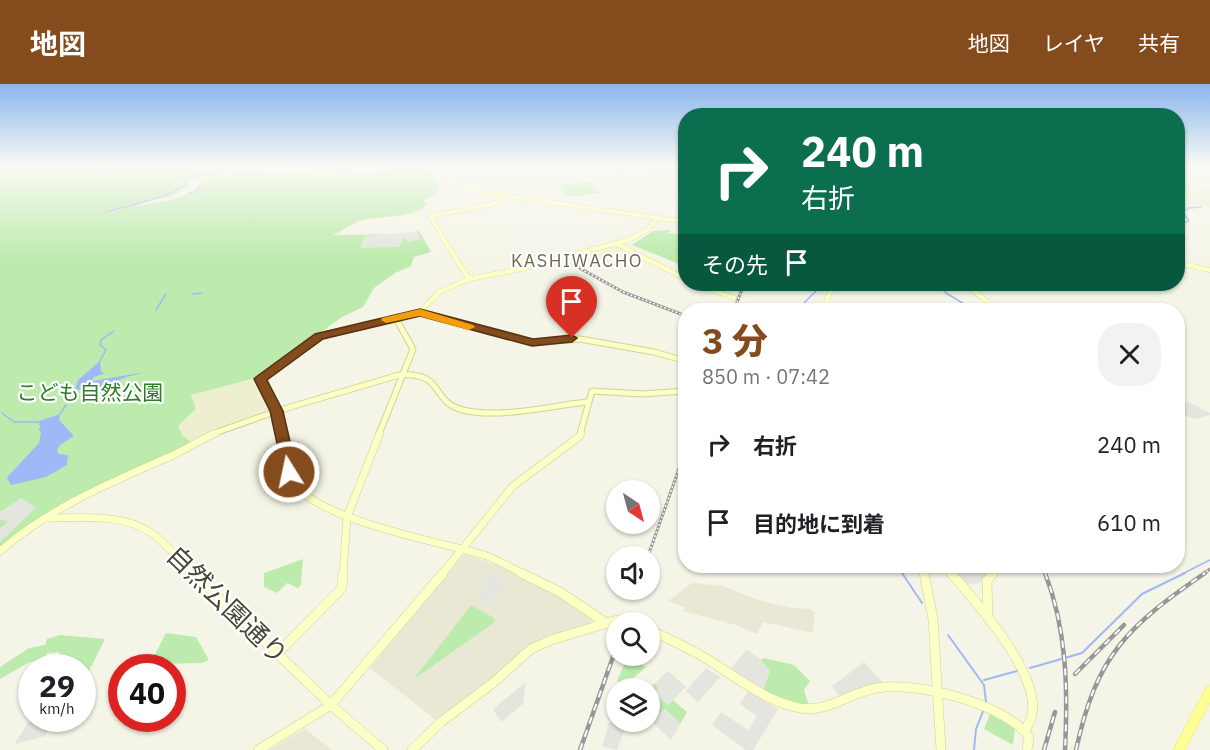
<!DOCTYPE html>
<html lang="ja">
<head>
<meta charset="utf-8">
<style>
	body { margin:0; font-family:"IBM Plex Sans","Noto Sans JP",sans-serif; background:#f2f2f2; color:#202124; height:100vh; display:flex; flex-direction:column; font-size:22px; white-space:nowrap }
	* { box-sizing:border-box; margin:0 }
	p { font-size:20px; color:#757577 }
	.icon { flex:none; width:33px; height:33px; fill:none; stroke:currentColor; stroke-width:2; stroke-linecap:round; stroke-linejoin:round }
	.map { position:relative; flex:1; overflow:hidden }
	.details { position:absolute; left:678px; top:219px; width:507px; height:270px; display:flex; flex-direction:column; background:#fff; border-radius:24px; box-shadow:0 2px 4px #0004 }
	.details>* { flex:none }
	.banner { position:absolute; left:678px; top:24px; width:507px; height:183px; border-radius:24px; box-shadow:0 2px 4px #0004; background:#0b6e4f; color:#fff; overflow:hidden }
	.needle { width:39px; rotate:144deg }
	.controls { position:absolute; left:606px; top:396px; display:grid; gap:12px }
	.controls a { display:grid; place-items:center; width:54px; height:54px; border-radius:50%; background:#fff; box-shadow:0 2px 4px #0004; font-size:30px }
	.speed { position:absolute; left:18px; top:570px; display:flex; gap:12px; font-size:30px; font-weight:700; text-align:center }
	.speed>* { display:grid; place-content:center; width:78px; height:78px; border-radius:50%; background:#fff; box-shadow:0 2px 4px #0004; line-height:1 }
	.speed small { font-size:15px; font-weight:400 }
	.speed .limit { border:9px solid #d22; background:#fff; color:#111 }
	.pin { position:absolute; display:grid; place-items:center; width:51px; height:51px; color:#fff; margin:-62px -26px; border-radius:50% 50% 50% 0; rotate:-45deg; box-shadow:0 0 6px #0007 }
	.pin .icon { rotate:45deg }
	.me { position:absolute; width:66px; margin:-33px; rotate:350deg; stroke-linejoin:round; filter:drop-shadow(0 0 4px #0008) }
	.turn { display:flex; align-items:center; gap:21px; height:126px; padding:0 24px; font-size:27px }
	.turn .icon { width:78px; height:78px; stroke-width:2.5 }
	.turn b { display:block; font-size:42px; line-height:51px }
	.then { display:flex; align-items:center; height:57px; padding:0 24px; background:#0003; gap:12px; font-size:22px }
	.round { display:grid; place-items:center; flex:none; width:63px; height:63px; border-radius:24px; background:#f2f2f2 }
	.headline { display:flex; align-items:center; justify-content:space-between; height:102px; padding:0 24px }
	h1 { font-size:36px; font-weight:800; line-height:45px; color:#844b1c }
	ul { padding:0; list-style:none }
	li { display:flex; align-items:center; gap:18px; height:78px; padding:0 24px }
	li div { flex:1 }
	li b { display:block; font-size:22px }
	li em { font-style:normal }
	header { display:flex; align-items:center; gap:36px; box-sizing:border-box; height:84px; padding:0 30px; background:#844b1c; color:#fff }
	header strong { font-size:28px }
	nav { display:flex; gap:33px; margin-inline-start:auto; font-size:21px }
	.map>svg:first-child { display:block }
	.residential { fill:#e9e8d5 }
	.commercial { fill:#f7f3d1 }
	.education { fill:#eeeed0 }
	.green { fill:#bdebad; fill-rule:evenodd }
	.parking { fill:#e5e5df }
	.water { fill:#a0b8f5 }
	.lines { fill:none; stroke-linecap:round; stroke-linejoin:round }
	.stream-far1 { stroke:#a0b8f5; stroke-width:1.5 }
	.stream { stroke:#a0b8f5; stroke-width:2 }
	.river { fill:#a0b8f5; fill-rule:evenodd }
	.secondary-far4-casing { stroke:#d1d392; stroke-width:4.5 }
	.secondary-far3-casing { stroke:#d1d392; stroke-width:5 }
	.secondary-far2-casing { stroke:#d1d392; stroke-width:7 }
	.secondary-far1-casing { stroke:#d1d392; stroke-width:8 }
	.secondary-casing { stroke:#d1d392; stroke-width:10 }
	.primary-casing { stroke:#ebeb5f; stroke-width:11 }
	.secondary-far4 { stroke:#fcffc6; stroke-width:4 }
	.secondary-far3 { stroke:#fcffc6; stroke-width:4.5 }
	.secondary-far2 { stroke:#fcffc6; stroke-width:5 }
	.secondary-far1 { stroke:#fcffc6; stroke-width:7 }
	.secondary { stroke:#fcffc6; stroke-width:9 }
	.primary { stroke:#fdff95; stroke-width:10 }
	.rail-far1-casing { stroke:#979797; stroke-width:3 }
	.rail-casing { stroke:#979797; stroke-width:4.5 }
	.rail-far1 { stroke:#fff; stroke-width:1.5; stroke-dasharray:2; stroke-linecap:butt }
	.rail { stroke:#fff; stroke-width:2; stroke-dasharray:7; stroke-linecap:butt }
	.route { fill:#844b1c; stroke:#563112; stroke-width:1.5 }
	.slow { fill:#f59e0b }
	.labels { text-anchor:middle; stroke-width:4.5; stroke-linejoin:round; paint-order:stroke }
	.far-neighbourhood-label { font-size:18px; letter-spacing:1.5px; fill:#6b684c; stroke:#fff }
	.park-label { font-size:21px; fill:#2c7e25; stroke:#fff }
	.near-street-label { font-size:26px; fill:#484635; stroke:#fff }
</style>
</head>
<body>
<header>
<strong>地図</strong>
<nav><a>地図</a><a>レイヤ</a><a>共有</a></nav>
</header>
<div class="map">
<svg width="1210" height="666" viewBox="0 0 1210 666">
	<rect width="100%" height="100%" fill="#f4f4e7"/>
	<g class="residential">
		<polygon points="464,470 502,483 557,512 592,536 592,539 546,554 437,637 370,584"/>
		<polygon points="692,499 723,502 761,517 792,524 810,525 815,529 813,549 763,538 757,550 736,541 683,527 686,524 668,517"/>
		<polygon points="305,645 332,666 269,666"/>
	</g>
	<polygon class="commercial" points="614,161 640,174 613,182 602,176 589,180 576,172"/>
	<g class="education">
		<polygon points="330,82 403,82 338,89"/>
		<polygon points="1178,101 1210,103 1210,123 1186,119 1178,110"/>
		<polygon points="253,293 259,293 254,295 272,326 194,360 182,352 178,342 196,325 191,311"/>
	</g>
	<g class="green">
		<path d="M0,82H198L213,83L205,86H217L216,89L219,90L257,86L268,90L306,89L318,92L386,88L391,86L389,85L425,82L423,85L425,87L437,88L434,94L439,103L435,112L425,115L424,118H427C419,136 375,131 359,137C350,141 342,147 333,151L405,150L419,147L431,168L414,173L411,182L395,189L374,204L363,223L342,233L259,293L191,311L196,325L178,342L183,352L194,360L23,446L0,462ZM203,91L212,94L201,98L205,99L195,108L171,116L138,122L141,118L171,113L191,100L180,99L181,97Z"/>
		<polygon points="600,82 669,82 679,89 647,91 649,88 623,88"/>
		<polygon points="590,98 600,109 567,113 557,101"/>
		<path d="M672,146L668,149L685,151V184C667,173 647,168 632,161L653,147Z"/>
		<polygon points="303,475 301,501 298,504 287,499 277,509 264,503 264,489"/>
		<polygon points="471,521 494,534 495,538 414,595"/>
		<polygon points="166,549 196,553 209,576 202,579 150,580"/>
		<polygon points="60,551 105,555 86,593 83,593 82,584 62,583 69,573 60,572 59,568 47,569 44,574 28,579 0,595 0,583 29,564 45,561 47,555"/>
		<polygon points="625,572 633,572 631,576 646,583 623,603 617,597 627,574"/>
		<polygon points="764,574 794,581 810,597 804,606 809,622 797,620 763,607 761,576"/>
		<polygon points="655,599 659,604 655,609 668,621 673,616 687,628 680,640 665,625 659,630 650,621 649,604"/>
		<polygon points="990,630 1015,644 1013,661 984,645"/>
	</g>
	<g class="parking">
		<polygon points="418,148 421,155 408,158 404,153 399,163 360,164 365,152"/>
		<polygon points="1180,314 1210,329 1210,331 1196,335 1182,331 1178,327 1178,315"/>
		<polygon points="21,414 36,424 0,458 0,444 9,437 0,436 0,428"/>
		<polygon points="958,482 971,482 987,490 984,498 965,501 954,487 961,485"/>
		<polygon points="489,489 499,494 497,498 505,501 489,522 480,519 483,515 479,513 486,503 480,501"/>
		<polygon points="747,565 761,576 770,587 763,607 730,585"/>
		<polygon points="864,578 883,599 842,615 832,602"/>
		<polygon points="706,584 720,593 698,618 686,607"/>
		<polygon points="668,587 686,603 668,621 654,609 659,604 655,599"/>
		<polygon points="526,598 523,620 501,638 493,625"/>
		<polygon points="748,607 778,625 753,666 746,666 712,641 721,628 748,646 757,632 740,620"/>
		<polygon points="664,625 680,640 671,656 651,637"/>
		<polygon points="31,633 54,635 45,652 15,660"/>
		<polygon points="609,638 625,644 617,666 602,662"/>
	</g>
	<g class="water">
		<polygon points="100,277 101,288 105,289 94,293 92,297 146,288 126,293 101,304 75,306 78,296"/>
		<polygon points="60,330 59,336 74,352 60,361 57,367 59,370 68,371 67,381 46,393 11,401 7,394 10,390 39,359 41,348 38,345 40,344 39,337"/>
	</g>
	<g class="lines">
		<g class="stream-far1">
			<polyline points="98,85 99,82"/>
			<polyline points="189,109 195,108 202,99"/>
			<path d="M106,128C133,120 160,116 184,102L185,96"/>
			<polyline points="1178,140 1189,137 1183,128 1189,124 1201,123"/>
			<polyline points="940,200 946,209 974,226"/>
			<polyline points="779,203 784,200"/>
			<polyline points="192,210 202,209"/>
			<polyline points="802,221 816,207"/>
			<polyline points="156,226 166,210"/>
			<polyline points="100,277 106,266 100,261 101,256 114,247"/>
			<polyline points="2,329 14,338 39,338"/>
			<polyline points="60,330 66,321"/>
			<polyline points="897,482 903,490"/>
			<polyline points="1182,490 1210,476"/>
		</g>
		<g class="stream">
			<polyline points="902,489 922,519"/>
			<polyline points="948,551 984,601 986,618"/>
			<polyline points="1030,584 1082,569 1142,510 1185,489"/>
			<polyline points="984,596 1017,587"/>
			<polyline points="974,666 976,645 984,625"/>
		</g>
		<polygon class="river" points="235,82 242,82 185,97 183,96"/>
		<g class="secondary-far4-casing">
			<g id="secondary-far4">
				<polyline points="287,82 290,84 328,82"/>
				<polyline points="444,82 455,97 485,109 686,138"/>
				<polyline points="442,152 430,132 493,120 508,112"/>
				<polyline points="636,152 647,146 658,134"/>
			</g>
		</g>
		<g class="secondary-far3-casing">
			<g id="secondary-far3">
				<polyline points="441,151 469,195"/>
				<polyline points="617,160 686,195"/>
				<polyline points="1178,179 1210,186"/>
				<polyline points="696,200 734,214"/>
				<polyline points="965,200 998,226"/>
				<polyline points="824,226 830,208 840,200"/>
				<polyline points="420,228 439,208 469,195 521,185 628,156 638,151"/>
				<polyline points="396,234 399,240"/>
				<polyline points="371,240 420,228 463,240"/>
			</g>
		</g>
		<g class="secondary-far2-casing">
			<g id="secondary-far2">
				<polyline points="457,238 533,259 580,255 654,268 686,277"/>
				<path d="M212,350L277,327L399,291C445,287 430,318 463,326C499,335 550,322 587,318"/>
				<polyline points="282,350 277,327 260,295 319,252 377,238"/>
				<polyline points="379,350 413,265 398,238"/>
				<polyline points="580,350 592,307 642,310 686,307"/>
			</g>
		</g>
		<g class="secondary-far1-casing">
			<g id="secondary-far1">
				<path d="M282,349C284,363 285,381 291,394C310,436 443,458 487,472C499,477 512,484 524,490"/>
				<path d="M45,434C77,434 122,429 150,448C166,459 180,477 194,490"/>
				<path d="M0,467C51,423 110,399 171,372C187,365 201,355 216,349"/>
				<polyline points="923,482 925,490"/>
				<polyline points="945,482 952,490"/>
				<polyline points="343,490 347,433 380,349"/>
				<polyline points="442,490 513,402 580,352 581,349"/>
				<polyline points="992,490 997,482"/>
			</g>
		</g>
		<g class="secondary-casing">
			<g id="secondary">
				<polyline points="193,489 331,621 383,666"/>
				<polyline points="521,489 560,508 606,539"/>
				<polyline points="924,489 933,535 941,666"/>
				<path d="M951,489C976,518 1040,589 1032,630C1031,636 1027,642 1025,647"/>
				<polyline points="988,534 987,497 993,489"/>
				<path d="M650,546C669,555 689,564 707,575C735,592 762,615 795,623C827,631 847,609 877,604C916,597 1006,620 1029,653L1027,666"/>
				<polyline points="277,570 342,504 343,489"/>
				<polyline points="258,666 331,621 443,489"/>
				<polyline points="412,666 441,638 493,599 531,565 551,556 617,536 635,538"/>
			</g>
		</g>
		<g class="primary-casing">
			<polyline id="primary" points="1179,666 1210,607"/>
		</g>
		<use href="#secondary-far4" class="secondary-far4"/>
		<use href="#secondary-far3" class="secondary-far3"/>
		<use href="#secondary-far2" class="secondary-far2"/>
		<use href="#secondary-far1" class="secondary-far1"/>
		<use href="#secondary" class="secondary"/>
		<use href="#primary" class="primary"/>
		<g class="rail-far1-casing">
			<g id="rail-far1">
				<polyline points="574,181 623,208 686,232"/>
				<polyline points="734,226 744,200"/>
				<polyline points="648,472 686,365"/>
				<polyline points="1043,482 1046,490"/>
				<polyline points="1203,490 1210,485"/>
			</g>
		</g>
		<g class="rail-casing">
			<g id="rail">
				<path d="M1045,489C1067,546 1068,605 1065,666"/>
				<polyline points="1075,590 1124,541"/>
				<polyline points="580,666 614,570"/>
				<polyline points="1044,666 1055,628"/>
				<path d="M1076,666C1097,570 1127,543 1205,489"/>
			</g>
		</g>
		<use href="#rail-far1" class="rail-far1"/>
		<use href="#rail" class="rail"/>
	</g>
	<linearGradient id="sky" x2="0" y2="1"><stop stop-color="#8bb6ed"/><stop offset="0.47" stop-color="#fafaf4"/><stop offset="1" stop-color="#fafaf4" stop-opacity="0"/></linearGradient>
	<rect width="1210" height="175" fill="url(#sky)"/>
	<polygon class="route" points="420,225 533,255 572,251 577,254 572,258 532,262 420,232 323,255 267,296 283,327 297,388 295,392 284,392 270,327 254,295 256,293 315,250"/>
	<polygon class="slow" points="420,225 473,241 475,243 469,246 419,232 386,239 381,236 382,234"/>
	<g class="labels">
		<g class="far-neighbourhood-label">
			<text x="577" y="183">KASHIWACHO</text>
		</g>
		<g class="park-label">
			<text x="90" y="316">こども自然公園</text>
		</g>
		<g class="near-street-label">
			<text transform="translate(227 521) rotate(44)" y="9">自然公園通り</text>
		</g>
	</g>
</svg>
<div class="controls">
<a><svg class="needle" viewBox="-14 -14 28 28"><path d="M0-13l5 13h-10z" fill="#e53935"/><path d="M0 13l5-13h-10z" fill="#757577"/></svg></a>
<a><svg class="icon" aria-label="sound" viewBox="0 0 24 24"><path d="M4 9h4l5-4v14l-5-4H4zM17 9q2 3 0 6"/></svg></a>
<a><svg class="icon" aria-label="search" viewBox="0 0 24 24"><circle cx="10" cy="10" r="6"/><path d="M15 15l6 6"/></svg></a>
<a><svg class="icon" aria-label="layers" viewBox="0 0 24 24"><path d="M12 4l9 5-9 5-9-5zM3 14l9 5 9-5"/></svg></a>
</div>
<div class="speed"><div>29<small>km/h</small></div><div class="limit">40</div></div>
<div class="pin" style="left:572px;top:254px;background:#d93025"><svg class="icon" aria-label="arrive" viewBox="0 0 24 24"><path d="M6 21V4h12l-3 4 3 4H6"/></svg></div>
<svg class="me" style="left:289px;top:388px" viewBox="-20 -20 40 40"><circle r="17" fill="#844b1c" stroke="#fff" stroke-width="3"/><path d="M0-11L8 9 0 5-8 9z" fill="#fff"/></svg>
<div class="banner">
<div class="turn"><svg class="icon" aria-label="right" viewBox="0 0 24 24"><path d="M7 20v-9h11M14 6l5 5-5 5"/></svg><div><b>240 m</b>右折</div></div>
<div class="then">その先<svg class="icon" aria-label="arrive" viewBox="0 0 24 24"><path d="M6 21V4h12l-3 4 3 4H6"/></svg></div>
</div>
<section class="details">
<div class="headline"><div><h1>3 分</h1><p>850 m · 07:42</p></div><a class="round"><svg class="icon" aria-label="close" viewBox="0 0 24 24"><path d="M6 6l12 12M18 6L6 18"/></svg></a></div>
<ul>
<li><svg class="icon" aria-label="right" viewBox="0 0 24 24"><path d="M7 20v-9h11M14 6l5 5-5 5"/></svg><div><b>右折</b></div><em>240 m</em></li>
<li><svg class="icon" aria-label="arrive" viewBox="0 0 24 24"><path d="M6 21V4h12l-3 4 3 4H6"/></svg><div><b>目的地に到着</b></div><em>610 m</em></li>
</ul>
</section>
</div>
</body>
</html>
